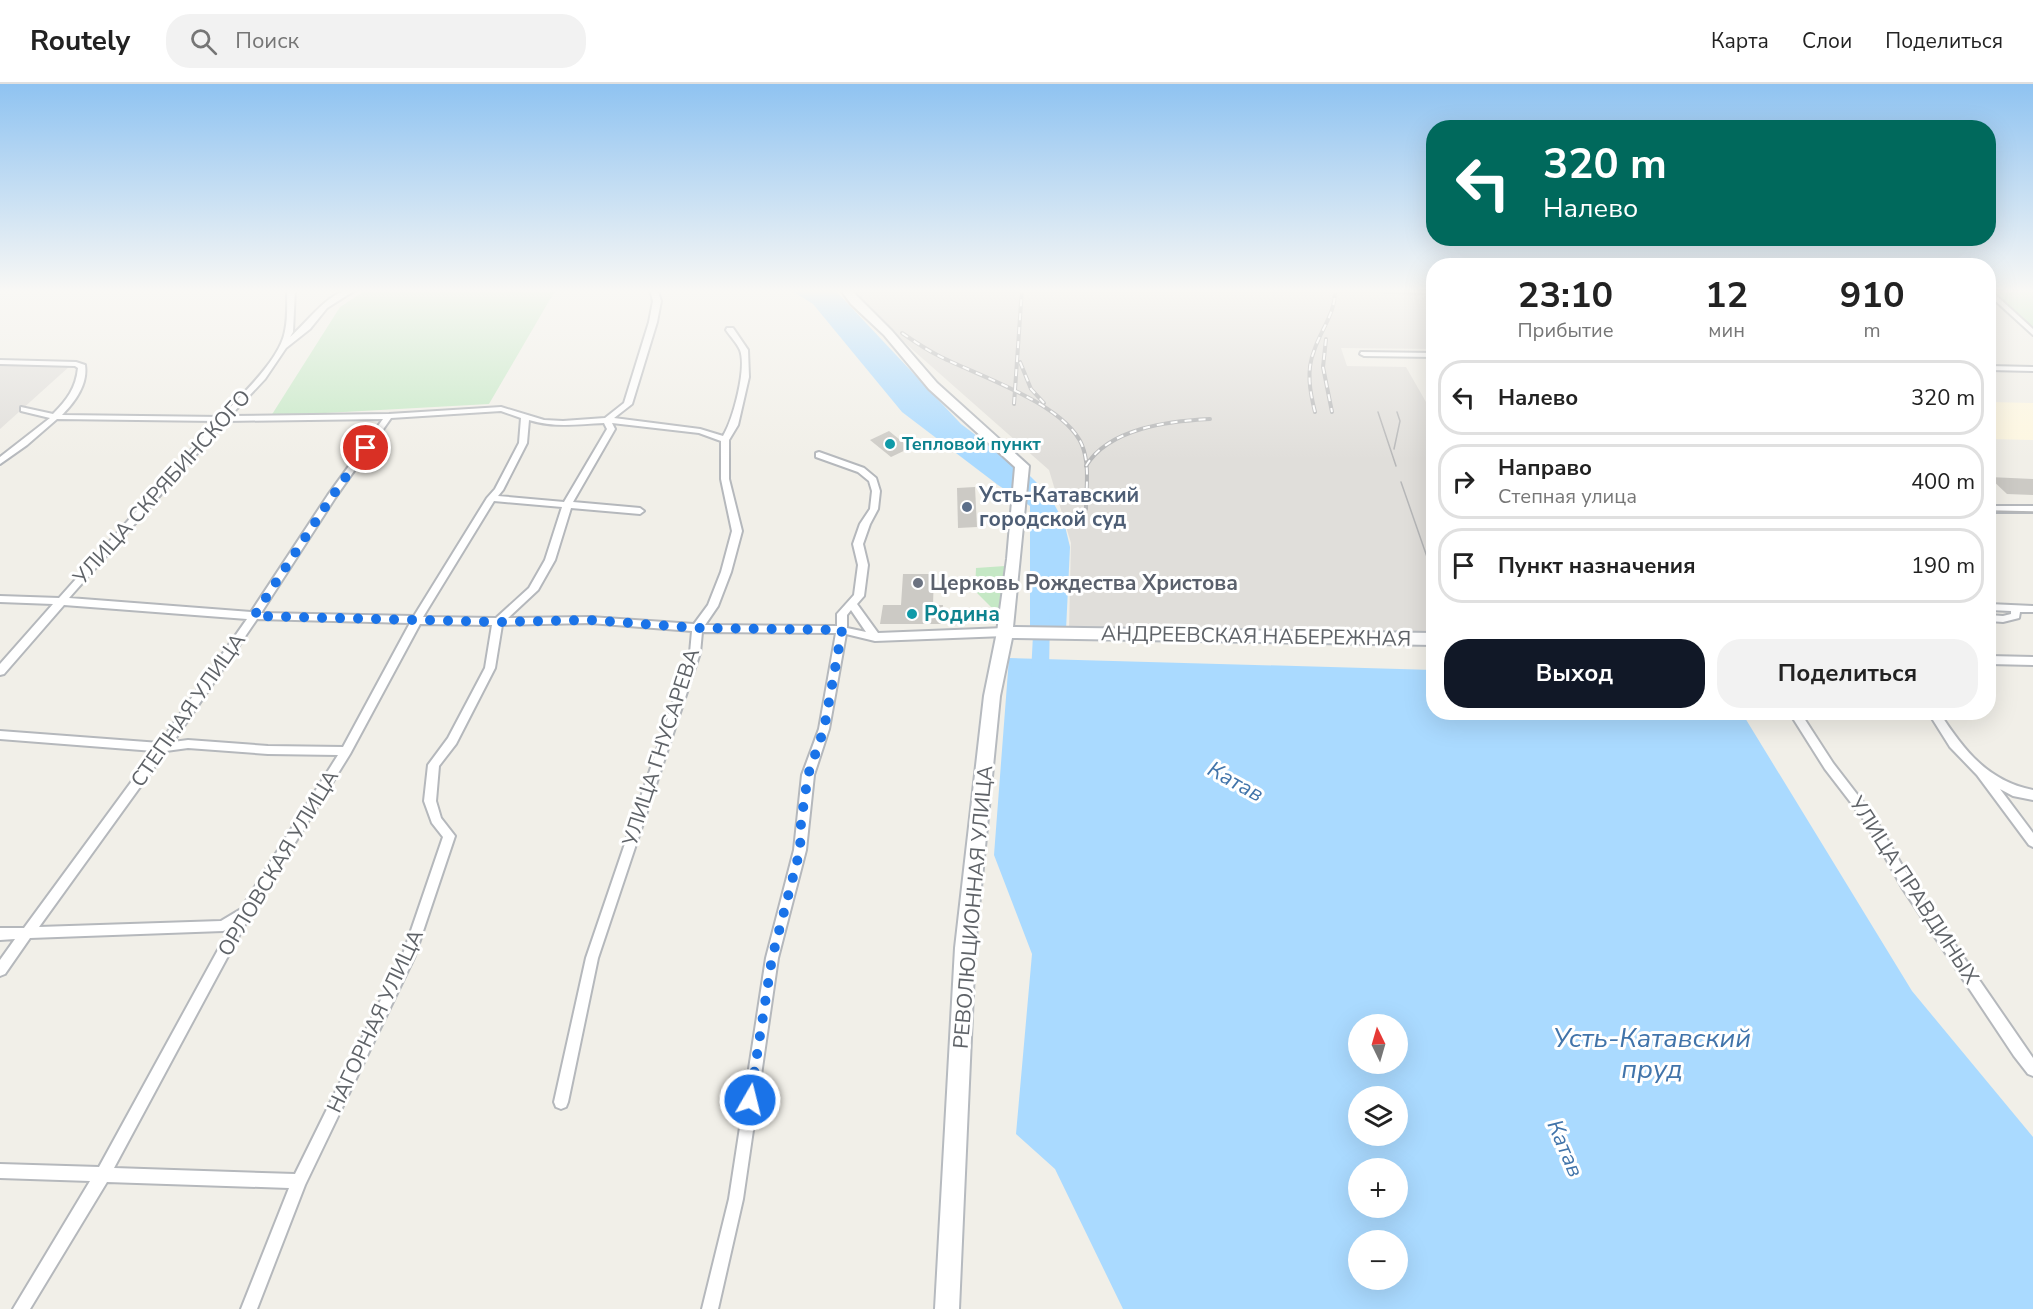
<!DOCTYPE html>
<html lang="ru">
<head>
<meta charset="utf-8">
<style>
	body { margin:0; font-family:"Nunito Sans",sans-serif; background:#f2f2f2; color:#222; height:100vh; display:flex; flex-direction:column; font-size:22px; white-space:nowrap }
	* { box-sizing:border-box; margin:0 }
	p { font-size:20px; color:#767676 }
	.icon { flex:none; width:33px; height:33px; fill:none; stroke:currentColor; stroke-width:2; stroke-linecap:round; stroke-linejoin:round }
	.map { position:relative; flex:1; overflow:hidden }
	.panel { position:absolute; left:1426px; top:174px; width:570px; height:462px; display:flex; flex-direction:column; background:#fff; border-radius:24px; box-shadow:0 6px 24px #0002 }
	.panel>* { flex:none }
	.hud { position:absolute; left:1426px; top:36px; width:570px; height:126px; border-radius:24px; box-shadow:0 6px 24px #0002; background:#00695c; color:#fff; overflow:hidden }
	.needle { width:39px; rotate:355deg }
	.fabs { position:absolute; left:1348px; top:930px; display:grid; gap:12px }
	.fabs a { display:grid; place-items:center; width:60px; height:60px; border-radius:50%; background:#fff; box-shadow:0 6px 24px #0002; font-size:30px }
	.pin { position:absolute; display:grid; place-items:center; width:51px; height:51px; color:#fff; margin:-26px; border:3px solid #fff; border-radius:50%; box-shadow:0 2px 6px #0007 }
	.me { position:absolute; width:66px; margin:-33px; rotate:8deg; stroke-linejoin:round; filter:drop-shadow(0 0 4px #0008) }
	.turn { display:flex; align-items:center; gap:21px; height:126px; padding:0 18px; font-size:27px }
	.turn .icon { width:78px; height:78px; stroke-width:2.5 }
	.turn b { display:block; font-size:42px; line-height:51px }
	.eta { display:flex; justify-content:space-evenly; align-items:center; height:102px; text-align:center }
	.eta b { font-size:36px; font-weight:700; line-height:42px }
	.button { display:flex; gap:12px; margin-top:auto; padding:12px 18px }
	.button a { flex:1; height:69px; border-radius:24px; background:#111827; color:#fff; font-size:24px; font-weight:700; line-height:69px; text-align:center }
	.button a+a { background:#f2f2f2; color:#222 }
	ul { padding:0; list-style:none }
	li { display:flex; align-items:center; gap:18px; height:75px; margin:0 12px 9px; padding:0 6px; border:3px solid #e0e0e0; border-radius:24px }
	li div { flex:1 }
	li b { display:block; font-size:22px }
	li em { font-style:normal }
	header { display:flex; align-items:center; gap:36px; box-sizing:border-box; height:84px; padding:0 30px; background:#fff; border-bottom:2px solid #e0e0e0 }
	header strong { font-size:28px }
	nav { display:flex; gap:33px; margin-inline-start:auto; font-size:21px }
	.search { width:420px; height:54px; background:#f2f2f2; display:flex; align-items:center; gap:15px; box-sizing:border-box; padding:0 21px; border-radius:24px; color:#767676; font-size:22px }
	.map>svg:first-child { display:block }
	.commercial { fill:#fef7e0 }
	.industrial { fill:#e0deda }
	.green { fill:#c5e8c5 }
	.water { fill:#aadaff; fill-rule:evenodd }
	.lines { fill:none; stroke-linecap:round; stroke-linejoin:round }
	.river { fill:#aadaff; fill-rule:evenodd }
	.building { fill:#cccac5 }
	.street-casing { stroke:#b5b8bc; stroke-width:4 }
	.secondary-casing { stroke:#b6babf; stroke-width:4 }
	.street { fill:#fff; fill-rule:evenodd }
	.secondary { fill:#fff; fill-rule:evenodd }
	.tram { stroke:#b6b7b8; stroke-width:1.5 }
	.rail-casing { stroke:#b6b7b8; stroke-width:4 }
	.rail { stroke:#fff; stroke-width:2; stroke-dasharray:7; stroke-linecap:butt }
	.route { stroke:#1a73e8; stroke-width:10; stroke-dasharray:0 18 }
	.culture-dot { fill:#0f9aa8; stroke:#fff; stroke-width:2 }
	.service-dot { fill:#5c6f8a; stroke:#fff; stroke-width:2 }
	.worship-dot { fill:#6b7280; stroke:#fff; stroke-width:2 }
	.labels { text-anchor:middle; stroke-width:6; stroke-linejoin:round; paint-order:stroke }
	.far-culture-label { font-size:18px; font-weight:bold; fill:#0d838f; stroke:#fff; text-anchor:start }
	.street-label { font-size:21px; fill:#5f6368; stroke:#fff }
	.service-label { font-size:21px; font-weight:bold; fill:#4e5e75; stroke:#fff; text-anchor:start }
	.worship-label { font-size:21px; font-weight:bold; fill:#5b616d; stroke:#fff; text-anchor:start }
	.culture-label { font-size:21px; font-weight:bold; fill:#0d838f; stroke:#fff; text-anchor:start }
	.water-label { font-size:22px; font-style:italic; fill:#4174aa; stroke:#fff }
	.near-water-label { font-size:27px; font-style:italic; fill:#4174aa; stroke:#fff }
</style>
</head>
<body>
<header>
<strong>Routely</strong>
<div class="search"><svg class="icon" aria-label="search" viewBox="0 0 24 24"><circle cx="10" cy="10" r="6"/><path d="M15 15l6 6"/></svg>Поиск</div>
<nav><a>Карта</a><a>Слои</a><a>Поделиться</a></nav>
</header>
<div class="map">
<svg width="2033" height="1225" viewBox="0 0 2033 1225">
	<rect width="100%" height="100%" fill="#f1efe8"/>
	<polygon class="commercial" points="1989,318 2033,319 2033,356 1989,355"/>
	<g class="industrial">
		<polygon points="851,205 1355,205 1356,208 1434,210 1434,265 1341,264 1347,282 1406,283 1434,332 1434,553 1069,545 1071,459 1049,386 888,244 861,219"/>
		<polygon points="71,281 0,345 0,282"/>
	</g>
	<g class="green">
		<polygon points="368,205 556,205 489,320 271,332 340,223"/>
		<polygon points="1992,205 2033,205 2033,244"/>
		<polygon points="1005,482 998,530 975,507 976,484"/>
	</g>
	<g class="water">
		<polygon points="789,205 834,205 961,340 1030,392 1049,411 1064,438 1070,463 1066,546 1030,545 1030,422 998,401 902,328 813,220"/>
		<path d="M1009,574L1434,586V628L1742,629L1912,907L2033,1053V1225H1123L1055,1085L1016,1050L1032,870L994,771ZM1359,940H1398V980H1359ZM1359,1012H1398V1052H1359ZM1359,1084H1398V1124H1359ZM1359,1156H1398V1196H1359Z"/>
	</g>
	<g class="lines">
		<path class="river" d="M1042,525L1048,527L1050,531L1049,587L1055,589L1058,594L1055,599C1047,601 1036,598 1031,590L1034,531L1036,527Z"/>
	</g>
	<g class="building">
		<polygon points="889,347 910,364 891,373 870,356"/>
		<polygon points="1989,393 2033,395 2033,411 2007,410"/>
		<polygon points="975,403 977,443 958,444 957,404"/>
		<polygon points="903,490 934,490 933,521 943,521 941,540 880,540 883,521 901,521"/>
	</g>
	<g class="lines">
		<g class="street-casing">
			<g id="street">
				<path d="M287,205H295L293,248L290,253C308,238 331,203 357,205L327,224L310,245L286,264L265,295L230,332L389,330L501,323L544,336L563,337L605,334L624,319L649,238L653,217L650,205H657L661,217L657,238L632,320L614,334L700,345L723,352C733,336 747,284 740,266C737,259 730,252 726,246L727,244H733L748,266L749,293L738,341L729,356V395L742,447L731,488L718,522L705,541L837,542V530L854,511L858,481L853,460L860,440L870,425L872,407L869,397L858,388L816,373V369L819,368L864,384L876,394L880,407L878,425L870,440L863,460L868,481L864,512L857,520L878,549L1005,544L1010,548L1005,552L875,557L846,550L829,645L814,691L806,766L778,874L743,1115L718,1225H702L729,1115L766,874L794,766L802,691L819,645L836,549L702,548L700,569L598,874L568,1018L566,1023L561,1025L556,1023L554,1018L586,874L690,569L692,547L590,539L502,541L495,584L456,660L439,682L436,717L441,734L455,752L414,874L305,1101L257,1225H241L289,1104L107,1098L30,1225H13L90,1097L0,1094V1080L99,1083L230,844L223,847L30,854L5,890L0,892V876L15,855L0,856V844H24L154,667L0,655V647L160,659L247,535L64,521L4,590L0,591V580L53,520L0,518V512L59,514L217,337L57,335L27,361L0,380V373L50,334L21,327V323L53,330C67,316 76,304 78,284L75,282L0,280V276L76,278L85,281C88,300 75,318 62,331L221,333C241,311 280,276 285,247C288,234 287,219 287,205ZM501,327L521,334L519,359L495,405L487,414L414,532L261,529L335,414L391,334ZM383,335L328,411L251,528L69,514L226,337ZM529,336C554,344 579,340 604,339L607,345L564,418L498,412L503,406L527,359ZM612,339L699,349L721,357V395L732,447L721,488L708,521L694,540L590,533L508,534L538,506L555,476L571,424L640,430L644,427L640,424L573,418L615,345ZM494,417L562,423L545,476L529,504L496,534L423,533ZM851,526L866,548L847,544V531ZM257,535L410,539L343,663L268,662L188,656L173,658ZM420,540L492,541L485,584L448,654L428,681L424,717L432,739L443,753L402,873L295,1090L114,1084L249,833L350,670ZM188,664L268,670L338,671L241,825L221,837L39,843L166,667Z"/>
				<polygon points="1384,205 1434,205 1434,209 1387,208 1384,208"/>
				<polygon points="1989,205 2033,245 2033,251 1989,211"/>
				<polygon points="1361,268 1434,269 1434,273 1364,272 1360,270"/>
				<polygon points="1989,282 2033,283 2033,287 1989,286"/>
				<rect x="1989" y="422" width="44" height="6"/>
				<polygon points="1989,520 2033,522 2033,528 2020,528 2019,534 2003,538 1989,537 1989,531 2003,532 2011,530 2011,527 1989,526"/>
				<polygon points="1989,572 2033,573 2033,581 1989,580"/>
				<polygon points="1789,628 1800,628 1833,679 1873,731 1911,797 2033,974 2033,992 2028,990 2014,972 1903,805 1865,737 1825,685"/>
				<path d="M1928,628H1939C1963,665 1987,697 2033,706V716L2013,712L2000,705L2033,749V763L2029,761L1977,691L1950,663Z"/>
			</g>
		</g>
		<g class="secondary-casing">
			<polygon id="secondary" points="840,205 850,205 892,247 937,299 1029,382 1013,543 1434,549 1434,561 1012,554 1000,612 975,864 959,1225 935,1225 955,864 984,612 997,548 1007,475 1015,383 929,305 884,251 851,220"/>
		</g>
		<use href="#street" class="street"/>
		<use href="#secondary" class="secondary"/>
		<g class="tram">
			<polyline points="1378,328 1396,382"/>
			<polyline points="1394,365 1400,337 1397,328"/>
			<polyline points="1401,398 1434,493"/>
			<polyline points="1989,427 2033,428"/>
		</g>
		<g class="rail-casing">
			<g id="rail">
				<path d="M902,249C915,258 927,266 941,273C979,292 1065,320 1082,361C1090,381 1086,405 1086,425"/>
				<polyline points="1326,255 1323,283 1332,328"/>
				<polyline points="1020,278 1031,305 1044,319"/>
				<polyline points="1014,320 1022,205"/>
				<path d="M1315,328C1310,308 1306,287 1314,267C1321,245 1336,229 1335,205"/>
				<path d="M1086,382C1109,344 1169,337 1210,335"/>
			</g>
		</g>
		<use href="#rail" class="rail"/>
	</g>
	<linearGradient id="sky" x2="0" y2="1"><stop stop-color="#8fc3f1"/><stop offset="0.55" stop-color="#f9f8f5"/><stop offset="1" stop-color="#f9f8f5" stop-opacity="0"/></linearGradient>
	<rect width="2033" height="376" fill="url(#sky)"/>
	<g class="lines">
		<polyline class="route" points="366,364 331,414 254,532 498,538 590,536 697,544 842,546 824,645 808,691 801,738 800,766 772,874 750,1016"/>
	</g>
	<g class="culture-dot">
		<circle cx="890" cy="360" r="6"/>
		<circle cx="912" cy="530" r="6"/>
	</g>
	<circle class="service-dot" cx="967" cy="423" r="6"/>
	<circle class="worship-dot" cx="918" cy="499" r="6"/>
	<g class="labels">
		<g class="far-culture-label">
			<text x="902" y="366">Тепловой пункт</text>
		</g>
		<g class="street-label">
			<text transform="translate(162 403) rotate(-48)" y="7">УЛИЦА СКРЯБИНСКОГО</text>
			<text transform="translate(1256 552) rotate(1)" y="7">АНДРЕЕВСКАЯ НАБЕРЕЖНАЯ</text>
			<text transform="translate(188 626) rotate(-55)" y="7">СТЕПНАЯ УЛИЦА</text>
			<text transform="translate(661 663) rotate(-72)" y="7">УЛИЦА ГНУСАРЕВА</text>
			<text transform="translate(278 779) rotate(-59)" y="7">ОРЛОВСКАЯ УЛИЦА</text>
			<text transform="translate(1914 806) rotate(57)" y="7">УЛИЦА ПРАВДИНЫХ</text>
			<text transform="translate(973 823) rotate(-85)" y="7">РЕВОЛЮЦИОННАЯ УЛИЦА</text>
			<text transform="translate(375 937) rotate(-65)" y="7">НАГОРНАЯ УЛИЦА</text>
		</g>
		<g class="service-label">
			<text x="979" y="418">Усть-Катавский<tspan x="979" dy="24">городской суд</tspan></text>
		</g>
		<g class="worship-label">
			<text x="930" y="506">Церковь Рождества Христова</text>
		</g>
		<g class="culture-label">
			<text x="924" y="537">Родина</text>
		</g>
		<g class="water-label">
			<text transform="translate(1236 697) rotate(29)" y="8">Катав</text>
			<text transform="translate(1566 1064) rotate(67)" y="8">Катав</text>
		</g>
		<g class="near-water-label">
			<text x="1652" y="963">Усть-Катавский<tspan x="1652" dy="31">пруд</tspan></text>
		</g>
	</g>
</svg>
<div class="fabs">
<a><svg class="needle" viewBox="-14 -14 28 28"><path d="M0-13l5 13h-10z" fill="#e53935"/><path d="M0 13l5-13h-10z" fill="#767676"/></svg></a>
<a><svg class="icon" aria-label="layers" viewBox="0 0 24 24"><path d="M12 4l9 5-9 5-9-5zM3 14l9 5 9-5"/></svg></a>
<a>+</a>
<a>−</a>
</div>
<div class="pin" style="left:366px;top:364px;background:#d93025"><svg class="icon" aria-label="arrive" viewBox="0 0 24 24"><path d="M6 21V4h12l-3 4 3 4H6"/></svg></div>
<svg class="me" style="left:750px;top:1016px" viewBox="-20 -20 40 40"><circle r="17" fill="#1a73e8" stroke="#fff" stroke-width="3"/><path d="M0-11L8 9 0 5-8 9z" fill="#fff"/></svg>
<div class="hud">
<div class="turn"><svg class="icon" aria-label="left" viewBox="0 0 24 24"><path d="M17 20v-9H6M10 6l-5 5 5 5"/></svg><div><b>320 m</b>Налево</div></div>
</div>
<section class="panel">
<div class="eta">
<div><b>23:10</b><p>Прибытие</p></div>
<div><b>12</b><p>мин</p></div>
<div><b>910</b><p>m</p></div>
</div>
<ul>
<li><svg class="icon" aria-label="left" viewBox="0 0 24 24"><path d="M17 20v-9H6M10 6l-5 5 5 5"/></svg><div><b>Налево</b></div><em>320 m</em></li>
<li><svg class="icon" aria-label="right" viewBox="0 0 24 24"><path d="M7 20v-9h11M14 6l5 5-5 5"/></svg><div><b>Направо</b><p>Степная улица</p></div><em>400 m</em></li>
<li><svg class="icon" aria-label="arrive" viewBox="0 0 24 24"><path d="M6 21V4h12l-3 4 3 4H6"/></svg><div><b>Пункт назначения</b></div><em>190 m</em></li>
</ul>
<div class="button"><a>Выход</a><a>Поделиться</a></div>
</section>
</div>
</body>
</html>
